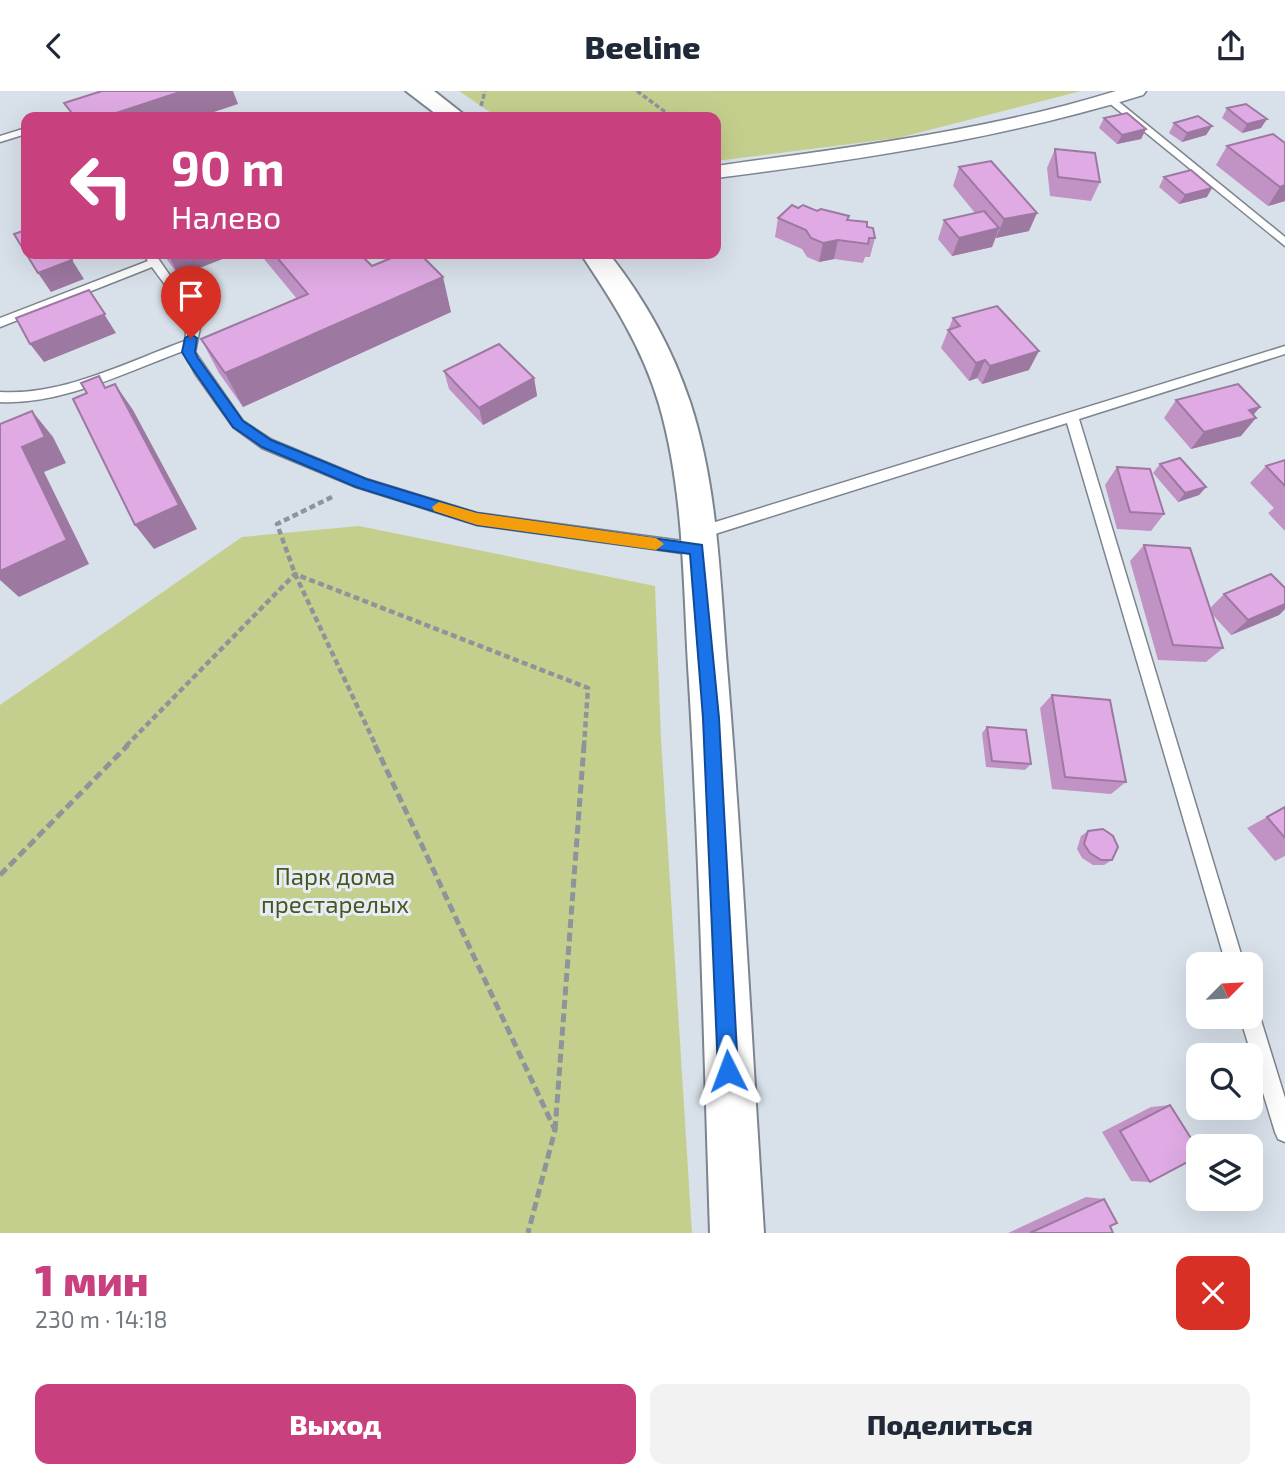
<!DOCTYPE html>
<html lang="ru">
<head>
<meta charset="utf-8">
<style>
	body { margin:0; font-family:"Exo 2",sans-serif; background:#f2f2f3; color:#1f2937; height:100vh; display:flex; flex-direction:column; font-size:26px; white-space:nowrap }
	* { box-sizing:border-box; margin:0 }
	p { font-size:23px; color:#747a83 }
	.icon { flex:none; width:38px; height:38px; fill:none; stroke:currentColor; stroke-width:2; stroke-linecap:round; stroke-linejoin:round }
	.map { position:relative; height:1142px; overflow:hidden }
	.drawer { display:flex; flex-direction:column; background:#fff; flex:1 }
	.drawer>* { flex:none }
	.guide { position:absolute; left:21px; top:21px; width:700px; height:147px; border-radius:14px; box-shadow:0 7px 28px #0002; background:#c8407d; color:#fff; overflow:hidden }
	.needle { width:46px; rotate:66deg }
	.tools { position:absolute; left:1186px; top:861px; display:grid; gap:14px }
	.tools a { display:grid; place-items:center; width:77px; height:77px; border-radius:14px; background:#fff; box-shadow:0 7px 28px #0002; font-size:35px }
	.pin { position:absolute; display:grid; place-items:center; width:60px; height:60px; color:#fff; margin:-72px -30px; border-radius:50% 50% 50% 0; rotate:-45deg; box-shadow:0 0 7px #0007 }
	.pin .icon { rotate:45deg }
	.me { position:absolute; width:77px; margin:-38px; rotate:357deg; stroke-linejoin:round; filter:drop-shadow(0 0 5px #0008) }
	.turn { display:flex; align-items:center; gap:24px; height:147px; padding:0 35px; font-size:32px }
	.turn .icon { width:91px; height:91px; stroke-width:2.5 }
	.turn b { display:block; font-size:49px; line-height:60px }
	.round { display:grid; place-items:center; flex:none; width:74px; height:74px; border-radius:14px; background:#f2f2f3 }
	.headline { display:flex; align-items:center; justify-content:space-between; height:119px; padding:0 35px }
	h1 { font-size:42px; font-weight:800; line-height:52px; color:#c8407d }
	.cta { display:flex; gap:14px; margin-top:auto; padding:14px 35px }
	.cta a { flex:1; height:80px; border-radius:14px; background:#c8407d; color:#fff; font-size:28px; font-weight:800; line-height:80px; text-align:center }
	.cta a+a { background:#f2f2f3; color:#1f2937 }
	header { display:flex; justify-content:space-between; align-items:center; height:91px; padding:0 35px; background:#fff; font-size:32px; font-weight:800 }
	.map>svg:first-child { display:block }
	.green { fill:#c5cf8d }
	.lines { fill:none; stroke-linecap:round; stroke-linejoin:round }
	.lane-casing { stroke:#7c848d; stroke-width:3 }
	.street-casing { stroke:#7c848d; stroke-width:3 }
	.secondary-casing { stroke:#7c848d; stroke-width:4 }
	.path-far2 { stroke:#8d949a; stroke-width:3.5; stroke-dasharray:5 2.5; stroke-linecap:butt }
	.path-far1 { stroke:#8d949a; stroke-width:4.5; stroke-dasharray:6 3.5; stroke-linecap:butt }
	.path { stroke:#8d949a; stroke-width:5; stroke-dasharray:9 4.5; stroke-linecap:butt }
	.lane { fill:#fff; fill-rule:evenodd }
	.street { fill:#fff; fill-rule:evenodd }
	.secondary { fill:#fff; fill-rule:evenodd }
	.wall { fill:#c193c5 }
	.shaded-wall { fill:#9d78a0 }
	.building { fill:#e0abe5; stroke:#9d78a0; stroke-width:2 }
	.route { fill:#1a73e8; stroke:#114b97; stroke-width:2 }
	.slow { fill:#f59e0b }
	.labels { text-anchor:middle; stroke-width:6; stroke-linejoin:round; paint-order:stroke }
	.park-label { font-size:24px; fill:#4e541d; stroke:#e5eef7 }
</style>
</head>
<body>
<header><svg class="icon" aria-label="back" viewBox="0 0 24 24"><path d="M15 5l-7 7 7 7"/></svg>Beeline<svg class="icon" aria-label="share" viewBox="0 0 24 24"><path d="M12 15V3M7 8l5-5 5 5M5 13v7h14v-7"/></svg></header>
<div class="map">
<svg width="1285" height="1142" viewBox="0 0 1285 1142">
	<rect width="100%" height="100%" fill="#d8e1ea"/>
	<g class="green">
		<polygon points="459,0 1081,0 898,47 716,70 716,26 497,26"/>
		<polygon points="359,435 655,495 661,647 692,1142 0,1142 0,614 242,446"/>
	</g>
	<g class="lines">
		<g class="lane-casing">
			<g id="lane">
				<polygon points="1108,7 1114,7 1285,146 1285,155 1108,11"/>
				<polygon points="26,37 26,43 0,51 0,45"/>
				<path d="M143,163H155L198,225L200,237L195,261L243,330L272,349L366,388L477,422L697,452L704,458L702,462L697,464L477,434L356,396L262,357L233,336L196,284L183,260C126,281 62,314 0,311V301C63,305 127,271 185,250C191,221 168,199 152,176L0,236V227L148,170Z"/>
				<polygon points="1285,255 1285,263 1079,328 1244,873 1226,873 1067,332 696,449 689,443 696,437"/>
				<polygon points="1251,917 1257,919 1260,926 1285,1007 1285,1051 1278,1048 1275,1041 1240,926 1251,926"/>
			</g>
		</g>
		<g class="street-casing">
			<path id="street" d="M1116,0H1146L1143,4C1005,47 859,69 716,87V75C850,56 987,40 1116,0Z"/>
		</g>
		<g class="secondary-casing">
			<g id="secondary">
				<polygon points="406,0 434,0 467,26 440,26"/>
				<path d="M581,163H609C644,207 672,257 690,311C719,399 720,496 728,588C743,772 752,957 764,1142H710C704,958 700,775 689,591C683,499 685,402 659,313C642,256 613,211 581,163Z"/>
			</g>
		</g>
		<g class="path-far2">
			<polyline points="637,0 672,26"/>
			<polyline points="481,15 485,0"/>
		</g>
		<g class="path-far1">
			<polyline points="332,406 277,433 295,483 376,655"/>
			<polyline points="126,655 295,483 588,597 584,655"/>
		</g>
		<g class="path">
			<polyline points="375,654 555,1039 528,1142"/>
			<polyline points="0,784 128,654"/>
			<polyline points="555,1039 584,654"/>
		</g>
		<use href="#lane" class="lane"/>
		<use href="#street" class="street"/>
		<use href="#secondary" class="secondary"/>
	</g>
	<g class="wall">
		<polygon points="1227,17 1261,37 1242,42 1222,27"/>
		<polygon points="1104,27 1146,38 1141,48 1117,53 1099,37"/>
		<polygon points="1174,32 1212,35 1206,44 1182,51 1169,42"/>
		<polygon points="1285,52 1285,110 1268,115 1216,74 1227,55"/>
		<polygon points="1055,58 1100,91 1091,110 1050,105 1047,77"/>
		<polygon points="959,76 1029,140 996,147 996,146 992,156 952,165 938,148 944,129 975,122 953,95"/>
		<polygon points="1164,86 1207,106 1179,113 1159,96"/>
		<polygon points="798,117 849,125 848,129 867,136 875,147 870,166 865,166 863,172 834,168 819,171 807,166 802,158 775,146 778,127"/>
		<polygon points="163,163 235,163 179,185"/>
		<polygon points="260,163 360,163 372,175 451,221 243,316 219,282 201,248 297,208"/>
		<polygon points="953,227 1029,279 982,293 977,287 969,290 941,257"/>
		<polygon points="444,280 534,287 537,305 483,334 449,298"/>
		<polygon points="1176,309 1260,316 1253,324 1241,345 1191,358 1164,327"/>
		<polygon points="1285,369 1285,439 1284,439 1268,422 1274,417 1250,392 1266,375"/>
		<polygon points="1160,373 1206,396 1199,404 1178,411 1153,382"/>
		<polygon points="1117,376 1164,423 1151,440 1117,438 1105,394"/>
		<polygon points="1144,454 1210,517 1224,503 1285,497 1285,518 1279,524 1231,544 1212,523 1223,557 1206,571 1158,569 1130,470"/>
		<polygon points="1052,604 1126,691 1111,703 1052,698 1040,617"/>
		<polygon points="987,636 1031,673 1025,679 986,676 982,642"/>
		<polygon points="1285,716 1285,765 1275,770 1247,737"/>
		<polygon points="1088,740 1112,769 1104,774 1093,774 1082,767 1077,758 1081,745"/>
		<polygon points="1170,1014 1150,1091 1131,1090 1102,1041 1151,1016"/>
		<polygon points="1086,1106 1104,1108 1110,1135 1113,1142 1008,1142"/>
	</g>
	<g class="shaded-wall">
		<polygon points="183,0 233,0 238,13 199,26 104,26"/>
		<polygon points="1267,28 1261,37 1242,42 1247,33"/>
		<polygon points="1212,35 1206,44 1182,51 1187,42"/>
		<polygon points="1146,38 1141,48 1117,53 1122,44"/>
		<polygon points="1285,94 1285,110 1268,115 1280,96"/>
		<polygon points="1212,97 1207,106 1179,113 1185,104"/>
		<polygon points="1037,122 1029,140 996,147 1004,128"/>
		<polygon points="999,137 992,156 952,165 959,147"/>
		<polygon points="838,149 834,168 819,171 823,152"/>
		<polygon points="168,163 235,163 179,185"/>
		<polygon points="72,169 84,188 51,201 38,182"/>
		<polygon points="443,186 451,221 243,316 225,282"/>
		<polygon points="89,199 116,242 44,271 30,253"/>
		<polygon points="1039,260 1029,279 982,293 990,275"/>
		<polygon points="985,269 977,287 969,290 976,272"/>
		<polygon points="534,287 537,305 483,334 479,317"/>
		<polygon points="115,293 133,319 197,438 154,458 135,434"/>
		<polygon points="1260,316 1249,329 1256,327 1241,345 1191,358 1204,341 1249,319"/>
		<polygon points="32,320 53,346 66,372 44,381 89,473 19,506 0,489 0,480 22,356"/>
		<polygon points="1206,396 1199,404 1178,411 1185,402"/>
		<polygon points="1285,513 1285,518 1279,524 1231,544 1248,529"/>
	</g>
	<g class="building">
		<polygon points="102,0 183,0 104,26 75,26 64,12"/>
		<polygon points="1246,13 1267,28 1247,33 1227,17"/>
		<polygon points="1127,22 1146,38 1122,44 1104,27"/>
		<polygon points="1198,25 1212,35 1187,42 1174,32"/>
		<polygon points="1273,43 1285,52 1285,94 1280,96 1227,55"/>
		<polygon points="1055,58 1095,62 1100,91 1058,86"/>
		<polygon points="991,70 1037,122 1004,128 959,76"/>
		<polygon points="1191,79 1212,97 1185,104 1164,86"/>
		<polygon points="792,114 798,117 803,114 817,120 821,118 849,125 847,129 867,131 867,136 873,137 875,147 869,147 868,153 838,149 823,152 811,147 806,139 778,127"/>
		<polygon points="984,120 999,137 959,147 944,129"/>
		<polygon points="26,139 26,163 68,163 72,169 38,182 14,143"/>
		<polygon points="274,163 360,163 372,175 401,163 420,163 443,186 225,282 201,248 308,203"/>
		<polygon points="89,199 105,223 30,253 16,227"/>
		<polygon points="997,215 1039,260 990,275 985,269 976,272 948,239 960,235 953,227"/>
		<polygon points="499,253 534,287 479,317 444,280"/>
		<polygon points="99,285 105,297 115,293 179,414 135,434 73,308 87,302 81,292"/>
		<polygon points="1238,293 1260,316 1249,319 1256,327 1204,341 1176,309"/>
		<polygon points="32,320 45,346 22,356 67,449 0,480 0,333"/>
		<polygon points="1180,367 1206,396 1185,402 1160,373"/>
		<polygon points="1285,369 1285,395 1266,375"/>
		<polygon points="1117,376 1150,378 1164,423 1130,421"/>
		<polygon points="1144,454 1190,457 1223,557 1173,554"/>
		<polygon points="1271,483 1285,497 1285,513 1248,529 1224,503"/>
		<polygon points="1052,604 1110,609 1126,691 1065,686"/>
		<polygon points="987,636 1026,639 1031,673 992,670"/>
		<polygon points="1285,716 1285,747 1267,726"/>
		<polygon points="1103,738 1113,745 1118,756 1112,769 1101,769 1090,762 1084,753 1088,740"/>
		<polygon points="1170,1014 1199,1060 1199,1065 1150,1091 1120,1040"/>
		<polygon points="1104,1108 1117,1132 1110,1135 1113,1142 1030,1142"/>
	</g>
	<polygon class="route" points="191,243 197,247 195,261 198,267 243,330 271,349 366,388 477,422 702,454 719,627 738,980 735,987 728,990 721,987 718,980 703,627 690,463 477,434 356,396 262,356 233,336 188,271 182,261 185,247"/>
	<polygon class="slow" points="439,411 477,422 656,447 664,453 656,459 477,434 434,420 432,416"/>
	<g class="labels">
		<g class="park-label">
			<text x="335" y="794">Парк дома<tspan x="335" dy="28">престарелых</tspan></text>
		</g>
	</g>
</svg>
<div class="tools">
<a><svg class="needle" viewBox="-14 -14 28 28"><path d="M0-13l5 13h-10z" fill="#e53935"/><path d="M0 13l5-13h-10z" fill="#747a83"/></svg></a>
<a><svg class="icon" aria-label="search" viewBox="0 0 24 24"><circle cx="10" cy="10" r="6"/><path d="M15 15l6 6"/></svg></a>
<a><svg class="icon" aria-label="layers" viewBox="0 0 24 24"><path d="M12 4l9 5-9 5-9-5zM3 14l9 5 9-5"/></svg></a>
</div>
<div class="pin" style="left:191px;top:247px;background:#d93025"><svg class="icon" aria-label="arrive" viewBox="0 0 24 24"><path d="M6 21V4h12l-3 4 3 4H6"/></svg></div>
<svg class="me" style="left:728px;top:980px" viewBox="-20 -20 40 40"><path d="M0-17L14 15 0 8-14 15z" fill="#1a73e8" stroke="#fff" stroke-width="4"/></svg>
<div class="guide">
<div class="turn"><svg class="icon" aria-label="left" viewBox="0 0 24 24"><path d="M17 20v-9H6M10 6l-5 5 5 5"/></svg><div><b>90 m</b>Налево</div></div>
</div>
</div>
<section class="drawer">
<div class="headline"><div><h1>1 мин</h1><p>230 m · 14:18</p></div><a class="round" style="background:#d93025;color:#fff"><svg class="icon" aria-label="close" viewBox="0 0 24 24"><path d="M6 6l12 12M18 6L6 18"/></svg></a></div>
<div class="cta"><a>Выход</a><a>Поделиться</a></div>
</section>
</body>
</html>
